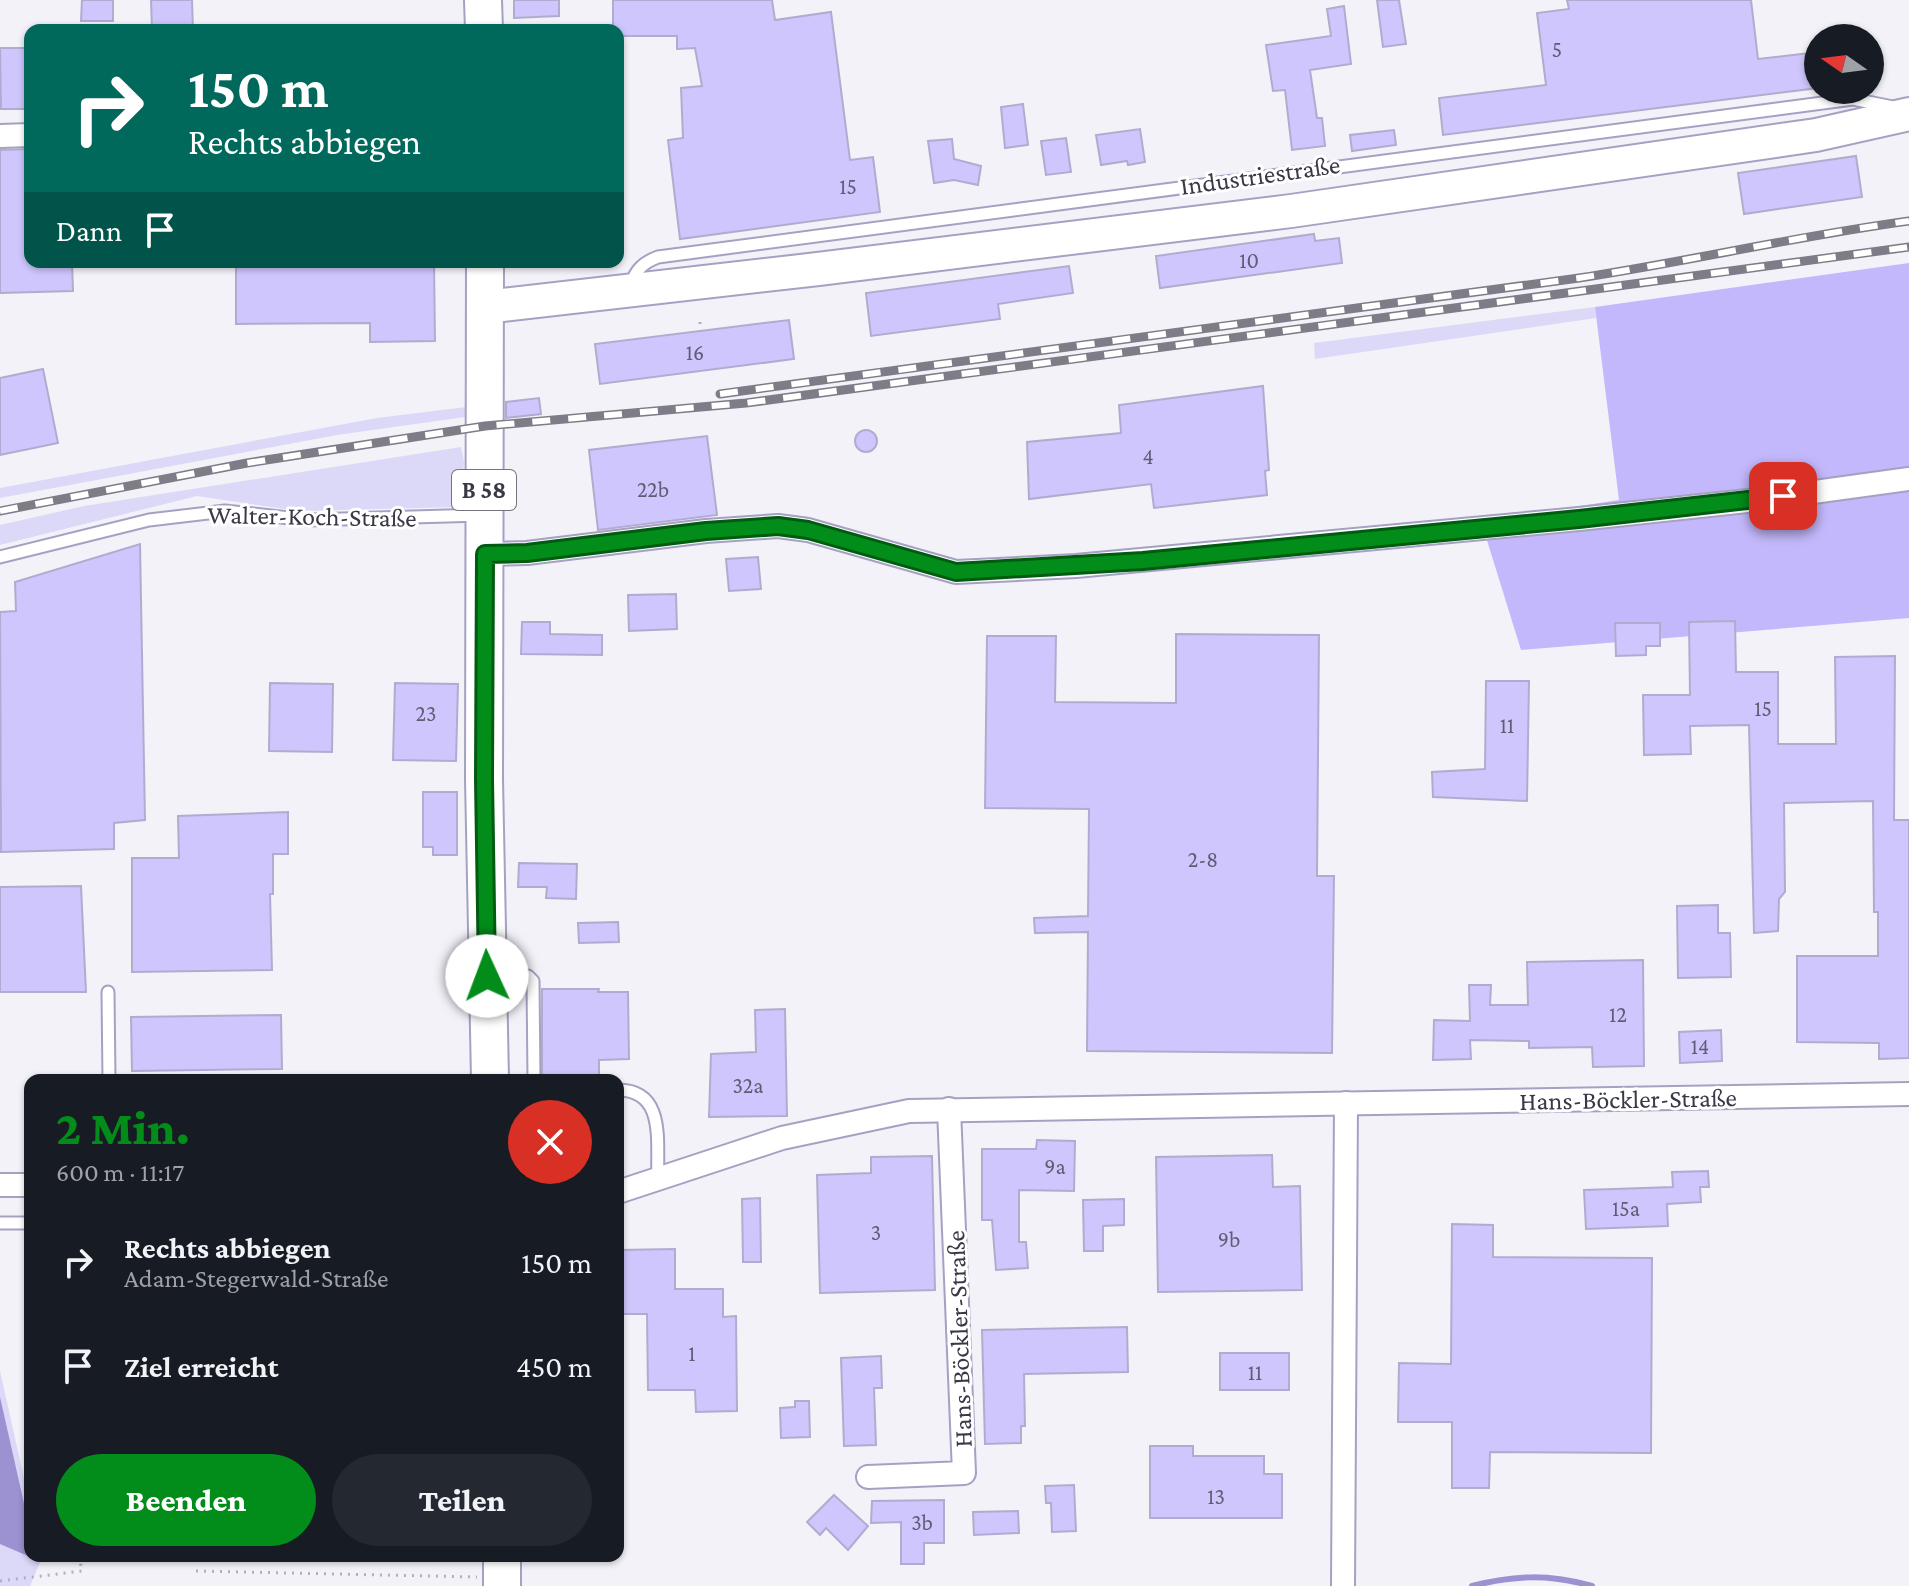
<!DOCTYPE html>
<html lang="de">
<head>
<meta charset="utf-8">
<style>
	body { margin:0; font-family:"Crimson Pro",serif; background:#242831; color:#f1f3f6; height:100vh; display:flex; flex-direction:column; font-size:30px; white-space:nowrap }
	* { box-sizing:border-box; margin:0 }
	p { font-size:26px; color:#9ea1a6 }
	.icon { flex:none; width:44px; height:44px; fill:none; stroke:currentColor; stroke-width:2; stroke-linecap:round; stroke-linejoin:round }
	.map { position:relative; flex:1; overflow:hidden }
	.side { position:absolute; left:24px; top:1074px; width:600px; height:488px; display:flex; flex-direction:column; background:#171b24; border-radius:16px; box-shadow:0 2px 6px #0004 }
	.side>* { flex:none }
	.guide { position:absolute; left:24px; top:24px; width:600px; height:244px; border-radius:16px; box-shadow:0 2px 6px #0004; background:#00695c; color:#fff; overflow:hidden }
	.needle { width:52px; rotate:284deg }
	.controls { position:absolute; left:1804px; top:24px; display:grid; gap:16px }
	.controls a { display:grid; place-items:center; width:80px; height:80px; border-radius:50%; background:#171b24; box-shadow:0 2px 6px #0004; font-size:40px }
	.pin { position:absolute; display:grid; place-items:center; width:68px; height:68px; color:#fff; margin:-34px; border-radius:16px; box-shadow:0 4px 12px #0006 }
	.me { position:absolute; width:88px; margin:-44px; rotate:358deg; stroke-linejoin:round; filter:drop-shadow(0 0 6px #0008) }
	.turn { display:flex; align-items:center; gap:28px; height:168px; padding:0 32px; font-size:36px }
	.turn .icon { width:104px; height:104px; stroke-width:2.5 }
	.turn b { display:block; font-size:56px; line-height:68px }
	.then { display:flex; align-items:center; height:76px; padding:0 32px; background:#0003; gap:16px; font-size:30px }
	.round { display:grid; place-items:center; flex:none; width:84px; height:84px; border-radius:42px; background:#242831 }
	.overview { display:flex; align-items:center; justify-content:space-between; height:136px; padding:0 32px }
	h1 { font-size:48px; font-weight:800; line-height:60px; color:#028c1a }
	.action { display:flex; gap:16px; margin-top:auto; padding:16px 32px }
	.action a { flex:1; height:92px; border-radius:48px; background:#028c1a; color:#fff; font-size:32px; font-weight:800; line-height:92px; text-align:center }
	.action a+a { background:#242831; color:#f1f3f6 }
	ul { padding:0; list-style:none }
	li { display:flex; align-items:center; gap:24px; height:104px; padding:0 32px }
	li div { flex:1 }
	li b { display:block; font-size:30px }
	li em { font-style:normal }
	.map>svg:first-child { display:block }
	.green { fill:#dcd8f8 }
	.forest { fill:#c3b8fb }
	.water { fill:#9c92d2 }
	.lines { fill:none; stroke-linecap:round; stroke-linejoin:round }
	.stream { stroke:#9c92d2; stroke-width:6 }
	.building { fill:#cec6fc; stroke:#b1accf; stroke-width:2 }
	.lane-casing { stroke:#a5a1c3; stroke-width:15 }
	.street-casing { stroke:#a5a1c3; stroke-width:26 }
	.secondary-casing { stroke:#a5a1c3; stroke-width:36 }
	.primary-casing { stroke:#a5a1c3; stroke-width:40 }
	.path { stroke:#b1b0ba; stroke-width:3; stroke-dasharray:2 6; stroke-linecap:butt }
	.lane { stroke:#fff; stroke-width:11 }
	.street { stroke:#fff; stroke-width:22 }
	.secondary { stroke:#fff; stroke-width:32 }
	.primary { stroke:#fff; stroke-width:36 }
	.rail-casing { stroke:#7e7c87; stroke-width:9 }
	.rail { stroke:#fff; stroke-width:6; stroke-dasharray:18; stroke-linecap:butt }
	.route-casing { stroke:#015b11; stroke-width:20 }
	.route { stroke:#028c1a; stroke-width:14 }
	.labels { text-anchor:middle; stroke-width:6; stroke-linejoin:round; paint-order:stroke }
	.number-label { font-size:22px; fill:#5f5c74 }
	.shield { fill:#fff; stroke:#75747e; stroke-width:2 }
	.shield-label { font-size:24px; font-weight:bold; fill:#3a3846 }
	.street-label { font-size:26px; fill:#3a3846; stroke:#fff }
</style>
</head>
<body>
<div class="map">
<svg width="1909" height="1586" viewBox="0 0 1909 1586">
	<rect width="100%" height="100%" fill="#f3f2f9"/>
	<g class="green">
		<polygon points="1595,307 1596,318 1315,359 1314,343"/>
		<polygon points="466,407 465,417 337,435 0,498 0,488 377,418"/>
		<polygon points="461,447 464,462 460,507 299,511 197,496 0,545 0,525 84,506"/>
		<polygon points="0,1371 30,1505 30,1556 41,1556 42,1558 30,1586 0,1586"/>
	</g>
	<polygon class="forest" points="1909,263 1909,618 1521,650 1481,521 1619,500 1595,307"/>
	<polygon class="water" points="0,1397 30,1530 28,1556 0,1544"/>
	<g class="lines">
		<path class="stream" d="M1472,1586C1515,1575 1549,1574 1592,1586"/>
	</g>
	<g class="building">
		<polygon points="82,0 113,0 113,21 81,21"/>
		<polygon points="151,0 192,0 193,30 152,30"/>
		<polygon points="514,0 559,0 559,16 514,18"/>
		<polygon points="613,0 772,0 775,20 831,12 850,160 873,157 880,212 680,239 668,140 683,138 681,88 702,86 695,48 677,49 677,36 618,36 618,30 613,30"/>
		<polygon points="1377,0 1399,0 1406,44 1383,47"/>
		<polygon points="1567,0 1751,0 1758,59 1818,52 1818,88 1443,135 1439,98 1546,85 1537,13 1569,9"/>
		<polygon points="1344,6 1351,64 1310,70 1317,118 1322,118 1325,146 1292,150 1285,90 1273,91 1266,45 1331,36 1327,9"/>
		<polygon points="0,48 30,48 30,109 1,109"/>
		<polygon points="1023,104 1028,145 1005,148 1001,107"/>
		<polygon points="1140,129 1145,162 1128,165 1127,161 1101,165 1096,135"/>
		<polygon points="1394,130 1396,145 1352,151 1350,135"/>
		<polygon points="1066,138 1071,172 1046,175 1041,141"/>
		<polygon points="952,139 954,159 981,166 978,185 954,180 934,183 928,141"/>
		<polygon points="30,149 30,262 72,262 73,291 0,293 0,150"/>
		<polygon points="1856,156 1862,197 1744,214 1738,173"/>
		<polygon points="1314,234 1315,241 1339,238 1342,263 1160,288 1156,256"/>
		<polygon points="236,262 434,262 435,341 370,342 370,323 236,324"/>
		<polygon points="1069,266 1073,293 998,304 1000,319 871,336 866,293"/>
		<polygon points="789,320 794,359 600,384 595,344"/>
		<polygon points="43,369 58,443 0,455 0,378"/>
		<polygon points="1263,386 1269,470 1265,471 1267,495 1154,508 1151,484 1029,499 1027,442 1121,433 1119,405"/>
		<polygon points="539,398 541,414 506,418 506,402"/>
		<circle cx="866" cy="441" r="11"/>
		<polygon points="707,436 717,515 598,530 589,450"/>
		<polygon points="140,544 145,820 114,823 114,849 1,852 0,612 16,611 15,582"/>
		<polygon points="758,557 761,589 729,591 726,559"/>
		<polygon points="676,594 677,629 629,631 628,595"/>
		<polygon points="1735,621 1736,672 1778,672 1778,744 1836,744 1835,657 1895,656 1894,820 1909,820 1909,1058 1879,1059 1879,1043 1797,1042 1797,956 1878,956 1878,912 1874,912 1873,801 1784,803 1785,892 1779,899 1778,931 1754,933 1749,725 1690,726 1691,754 1644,755 1643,695 1690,695 1689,622"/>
		<polygon points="522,622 550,622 550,634 602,635 602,655 521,654"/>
		<polygon points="1615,623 1660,623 1660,646 1646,646 1646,655 1616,656"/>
		<polygon points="1176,634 1319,635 1317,876 1334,876 1332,1053 1087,1051 1088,932 1035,933 1034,918 1088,916 1089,809 985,808 987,636 1056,636 1055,702 1176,703"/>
		<polygon points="1486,681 1529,681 1527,801 1433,797 1432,772 1485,769"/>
		<polygon points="270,683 333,684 332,752 269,751"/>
		<polygon points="395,683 458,684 456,761 393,760"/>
		<polygon points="423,792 457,792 457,855 433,855 433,847 423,847"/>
		<polygon points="288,812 288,854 273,854 273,894 270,894 272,970 132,972 132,858 179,858 178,816"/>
		<polygon points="519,863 577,864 576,899 546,898 547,887 518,887"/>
		<polygon points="81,886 86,992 0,992 0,887"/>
		<polygon points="1718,905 1718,933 1730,933 1731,977 1678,978 1677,906"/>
		<polygon points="618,922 619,942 579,943 578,923"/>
		<polygon points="1643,960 1644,1066 1593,1067 1592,1047 1529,1048 1529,1041 1470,1040 1471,1059 1433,1060 1434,1020 1470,1021 1469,985 1491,985 1490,1005 1528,1005 1527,962"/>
		<polygon points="542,989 599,989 598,992 628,992 629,1059 599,1060 599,1076 542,1076"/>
		<polygon points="785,1009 787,1116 709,1117 711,1054 756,1052 755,1010"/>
		<polygon points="281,1015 282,1069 132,1071 131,1017"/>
		<polygon points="1721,1030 1722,1061 1680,1063 1679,1032"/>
		<polygon points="1037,1140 1075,1141 1074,1191 1019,1190 1019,1242 1026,1242 1028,1268 996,1270 992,1220 982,1220 982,1149 1036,1149"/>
		<polygon points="1272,1155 1273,1187 1300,1186 1302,1290 1158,1292 1156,1157"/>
		<polygon points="932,1156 935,1290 820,1293 817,1175 871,1173 871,1157"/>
		<polygon points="1708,1171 1709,1187 1700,1187 1701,1202 1667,1204 1668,1226 1586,1229 1584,1190 1673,1187 1672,1172"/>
		<polygon points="760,1198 761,1262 743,1262 742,1199"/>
		<polygon points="1124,1199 1124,1225 1103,1226 1103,1251 1084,1251 1083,1200"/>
		<polygon points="1452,1224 1493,1225 1493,1257 1652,1258 1651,1453 1490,1452 1489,1488 1452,1488 1452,1422 1398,1422 1399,1363 1451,1364"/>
		<polygon points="675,1249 675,1289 723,1289 723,1317 736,1316 737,1411 696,1412 695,1390 648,1390 647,1314 618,1314 618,1250"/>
		<polygon points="1127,1327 1128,1372 1024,1374 1025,1426 1021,1426 1021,1443 985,1444 982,1330"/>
		<rect x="1220" y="1353" width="69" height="37"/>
		<polygon points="881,1356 882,1388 874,1388 876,1445 844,1446 841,1358"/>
		<polygon points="795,1401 809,1401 810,1437 781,1438 780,1408 795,1407"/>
		<polygon points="1150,1446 1193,1446 1193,1456 1264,1456 1264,1474 1282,1474 1282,1518 1150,1518"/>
		<polygon points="1074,1485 1076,1531 1052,1532 1051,1503 1046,1503 1045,1486"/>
		<polygon points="834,1495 868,1526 848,1550 826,1528 820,1535 807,1522"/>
		<polygon points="944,1500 944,1543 924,1543 924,1564 901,1564 901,1522 871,1523 872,1501"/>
		<polygon points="1018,1511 1019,1533 974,1535 973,1512"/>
	</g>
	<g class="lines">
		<g class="lane-casing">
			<g id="lane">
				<path d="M630,286C636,270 642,263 658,257L1853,99L1898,108"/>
				<polyline points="0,557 149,520 225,511 308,520 482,515"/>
				<polyline points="492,976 528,976 533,981 534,1080"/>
				<polyline points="108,992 109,1080"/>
				<path d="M618,1090C667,1090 656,1144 658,1179"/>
				<polyline points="0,1223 30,1223"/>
			</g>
		</g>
		<g class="street-casing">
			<g id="street">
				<polyline points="0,136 30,135"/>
				<polyline points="485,554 527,553 706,531 778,526 808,530 956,572 1076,566 1579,519 1756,500 1909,479"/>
				<polyline points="0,1185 30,1185"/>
				<polyline points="618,1192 782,1138 909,1111 1909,1094"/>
				<polyline points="868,1477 964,1473 949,1109"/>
				<polyline points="1343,1586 1346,1103"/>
			</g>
		</g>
		<g class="secondary-casing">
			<polyline id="secondary" points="485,307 818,269 1291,211 1816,135 1909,114"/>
		</g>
		<g class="primary-casing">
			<g id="primary">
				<polyline points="483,0 484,30"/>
				<polyline points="485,262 484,779 490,1080"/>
				<polyline points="502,1556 502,1586"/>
			</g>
		</g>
		<g class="path">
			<polyline points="700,322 700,331"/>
			<polyline points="196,1571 477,1577"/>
			<polyline points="0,1581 82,1571 79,1556"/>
		</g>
		<use href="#lane" class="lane"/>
		<use href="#street" class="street"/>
		<use href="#secondary" class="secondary"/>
		<use href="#primary" class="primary"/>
		<g class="rail-casing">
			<g id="rail">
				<path d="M720,394L1579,278C1690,261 1798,236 1909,221"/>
				<polyline points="0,511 247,463 485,426 746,403 1909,247"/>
			</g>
		</g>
		<use href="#rail" class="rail"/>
	</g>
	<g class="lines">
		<g class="route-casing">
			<polyline id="route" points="487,976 484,779 485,554 527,553 706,531 778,526 808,530 956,572 1143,561 1579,519 1783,496"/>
		</g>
		<use href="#route" class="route"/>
	</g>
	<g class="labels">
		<g class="number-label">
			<text x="1557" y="57">5</text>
			<text x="848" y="194">15</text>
			<text x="1249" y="268">10</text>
			<text x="695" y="360">16</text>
			<text x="1148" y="464">4</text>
			<text x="653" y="497">22b</text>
			<text x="1763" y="716">15</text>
			<text x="426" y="721">23</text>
			<text x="1507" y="733">11</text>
			<text x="1203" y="867">2-8</text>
			<text x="1618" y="1022">12</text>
			<text x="1700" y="1054">14</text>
			<text x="748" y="1093">32a</text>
			<text x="1055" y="1174">9a</text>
			<text x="1626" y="1216">15a</text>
			<text x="876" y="1240">3</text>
			<text x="1229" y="1247">9b</text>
			<text x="692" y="1361">1</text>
			<text x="1255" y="1380">11</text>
			<text x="1216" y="1504">13</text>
			<text x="922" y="1530">3b</text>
		</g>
		<rect class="shield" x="452" y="470" width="64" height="40" rx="6"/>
		<g class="shield-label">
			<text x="484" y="498">B 58</text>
		</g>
		<g class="street-label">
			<text transform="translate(1260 175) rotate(-8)" y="9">Industriestraße</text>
			<text transform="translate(312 516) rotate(1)" y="9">Walter-Koch-Straße</text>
			<text transform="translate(1628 1099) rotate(-1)" y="9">Hans-Böckler-Straße</text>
			<text transform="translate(959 1339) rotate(-92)" y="9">Hans-Böckler-Straße</text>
		</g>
	</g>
</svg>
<div class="controls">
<a><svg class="needle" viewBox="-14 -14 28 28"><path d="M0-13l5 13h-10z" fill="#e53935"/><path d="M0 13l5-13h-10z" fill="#9ea1a6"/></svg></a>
</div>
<div class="pin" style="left:1783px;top:496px;background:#d93025"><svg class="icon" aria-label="arrive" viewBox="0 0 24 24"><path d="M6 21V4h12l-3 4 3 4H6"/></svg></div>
<svg class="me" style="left:487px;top:976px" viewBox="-20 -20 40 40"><circle r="19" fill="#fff"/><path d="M0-13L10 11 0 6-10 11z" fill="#028c1a"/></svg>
<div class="guide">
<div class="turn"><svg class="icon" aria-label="right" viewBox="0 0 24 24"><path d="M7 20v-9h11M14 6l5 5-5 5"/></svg><div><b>150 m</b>Rechts abbiegen</div></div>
<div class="then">Dann<svg class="icon" aria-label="arrive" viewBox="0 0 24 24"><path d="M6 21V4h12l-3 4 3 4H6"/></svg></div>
</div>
<section class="side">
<div class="overview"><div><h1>2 Min.</h1><p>600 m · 11:17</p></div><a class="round" style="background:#d93025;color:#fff"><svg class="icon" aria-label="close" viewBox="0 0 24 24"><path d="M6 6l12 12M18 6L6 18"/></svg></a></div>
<ul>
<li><svg class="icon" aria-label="right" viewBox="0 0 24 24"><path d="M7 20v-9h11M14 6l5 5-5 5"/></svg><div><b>Rechts abbiegen</b><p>Adam-Stegerwald-Straße</p></div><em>150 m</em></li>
<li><svg class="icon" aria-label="arrive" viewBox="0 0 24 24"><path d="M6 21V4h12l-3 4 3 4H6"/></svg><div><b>Ziel erreicht</b></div><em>450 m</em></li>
</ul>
<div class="action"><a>Beenden</a><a>Teilen</a></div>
</section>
</div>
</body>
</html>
